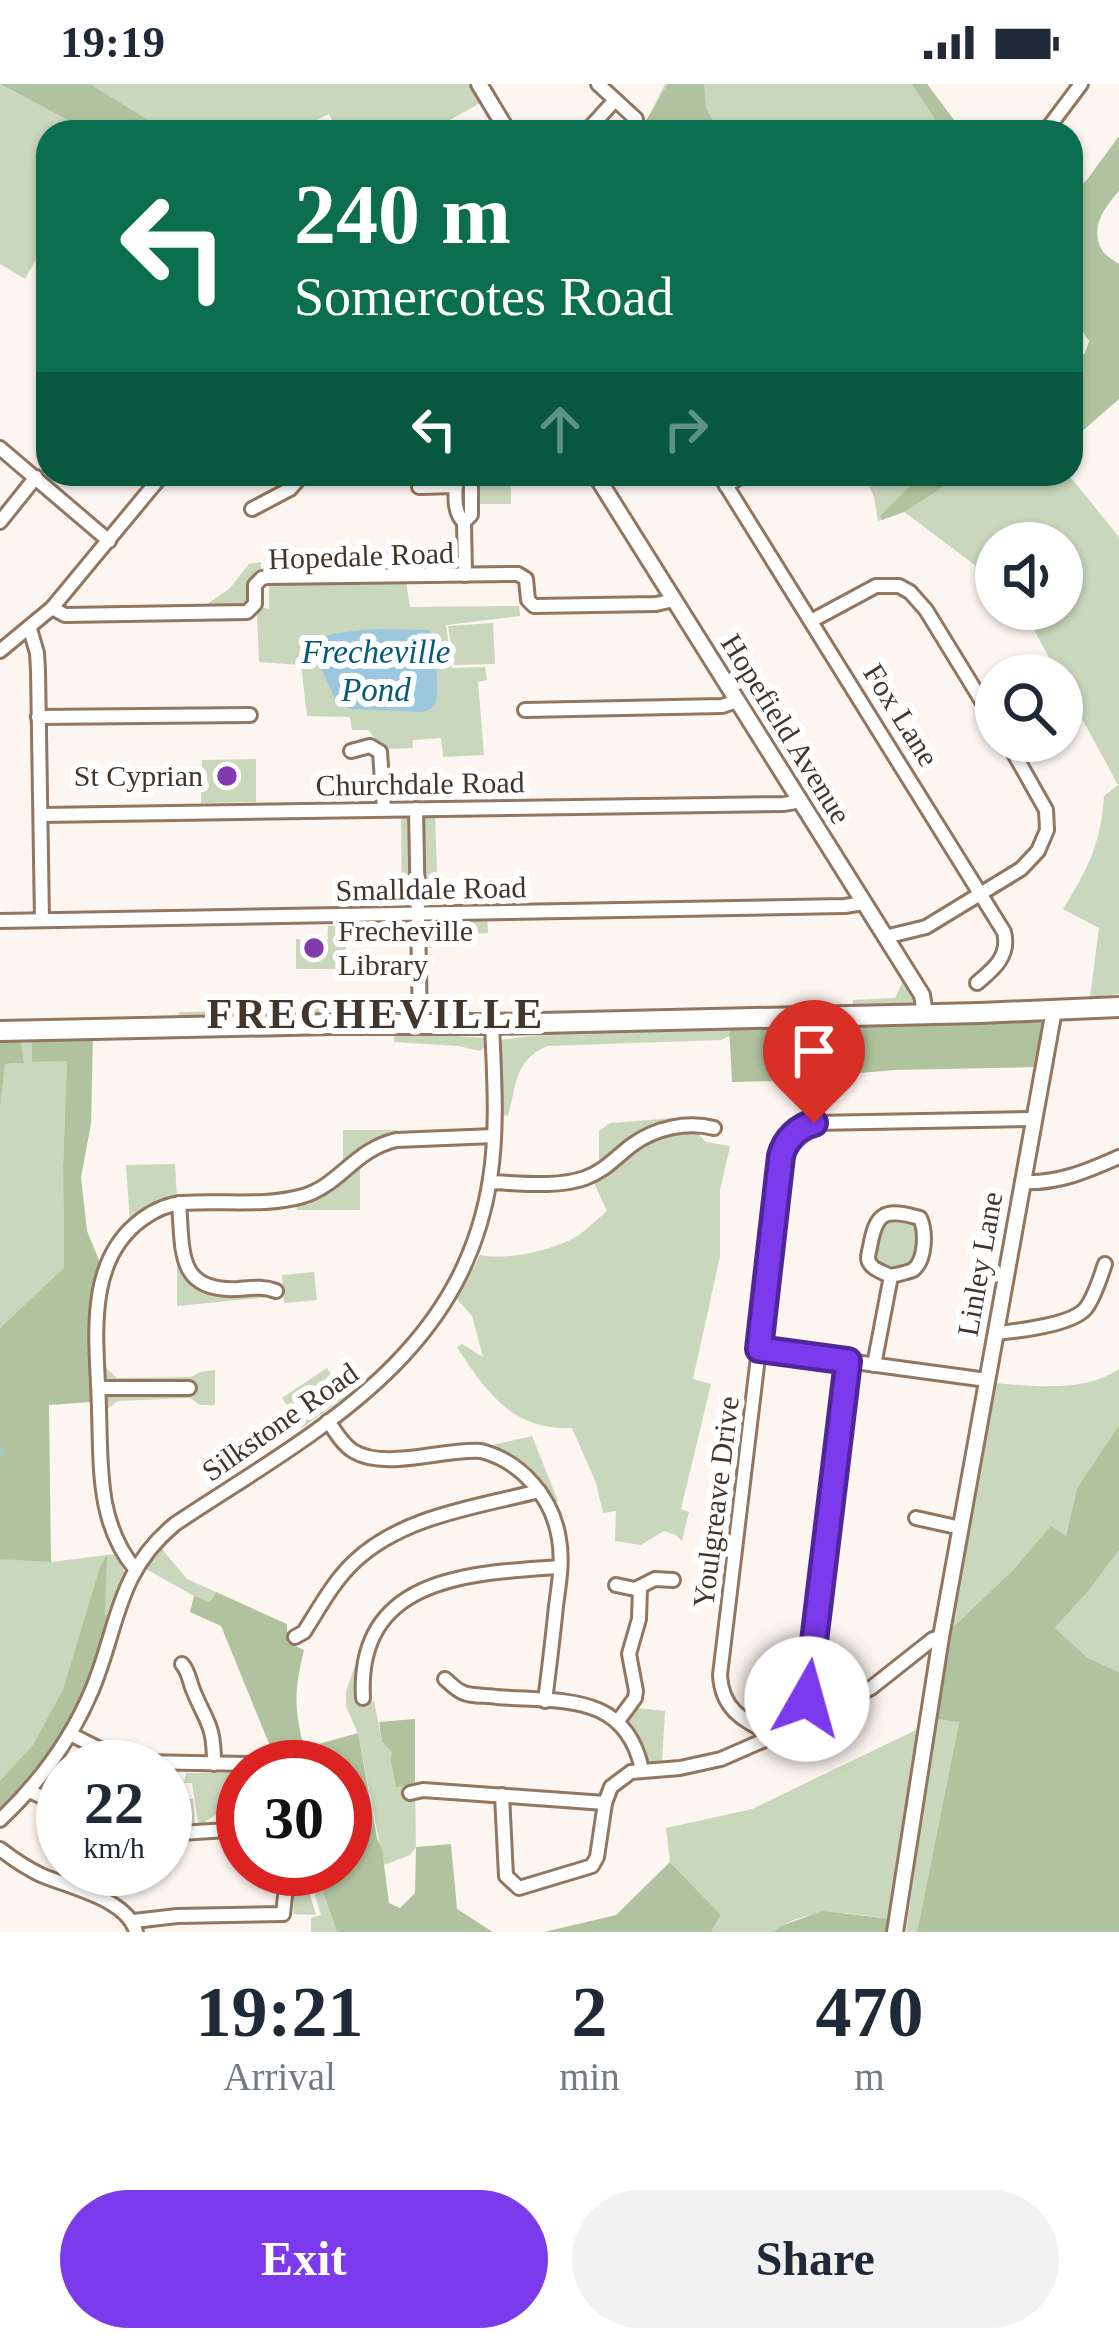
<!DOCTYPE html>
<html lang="en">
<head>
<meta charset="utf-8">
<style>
	body { margin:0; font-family:Georgia,serif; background:#f2f2f3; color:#1f2937; height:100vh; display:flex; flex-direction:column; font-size:45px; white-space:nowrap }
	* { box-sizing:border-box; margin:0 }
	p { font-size:39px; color:#747a83 }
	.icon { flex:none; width:66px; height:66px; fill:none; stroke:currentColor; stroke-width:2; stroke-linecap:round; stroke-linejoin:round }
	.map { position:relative; height:1848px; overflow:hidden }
	.drawer { display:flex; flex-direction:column; background:#fff; flex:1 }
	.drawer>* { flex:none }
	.guide { position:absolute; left:36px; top:36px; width:1047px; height:366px; border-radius:36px; box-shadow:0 3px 9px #0004; background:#0b6e4f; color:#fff; overflow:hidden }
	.tools { position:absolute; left:975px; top:438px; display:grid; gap:24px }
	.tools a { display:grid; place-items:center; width:108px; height:108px; border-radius:50%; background:#fff; box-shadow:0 3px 9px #0004; font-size:60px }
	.speed { position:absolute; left:36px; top:1656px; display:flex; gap:24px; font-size:60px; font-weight:700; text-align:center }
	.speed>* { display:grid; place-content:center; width:156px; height:156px; border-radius:50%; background:#fff; box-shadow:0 3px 9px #0004; line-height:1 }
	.speed small { font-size:30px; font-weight:400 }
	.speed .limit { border:18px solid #d22; background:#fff; color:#111 }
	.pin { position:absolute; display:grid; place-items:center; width:102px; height:102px; color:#fff; margin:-123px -51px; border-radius:50% 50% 50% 0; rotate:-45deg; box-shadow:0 0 12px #0007 }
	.pin .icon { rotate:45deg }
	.me { position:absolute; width:132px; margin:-66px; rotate:7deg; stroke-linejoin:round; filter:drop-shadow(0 0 9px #0008) }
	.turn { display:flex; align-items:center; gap:42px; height:252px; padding:0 60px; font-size:54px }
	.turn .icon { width:156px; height:156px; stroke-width:2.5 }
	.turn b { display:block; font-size:84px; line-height:102px }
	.lanes { display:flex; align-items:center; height:114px; padding:0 60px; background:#0003; justify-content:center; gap:60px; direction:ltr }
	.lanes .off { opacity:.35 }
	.eta { display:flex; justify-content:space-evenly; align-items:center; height:204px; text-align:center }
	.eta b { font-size:72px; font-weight:800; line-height:84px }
	.primary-button { display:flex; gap:24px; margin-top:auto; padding:24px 60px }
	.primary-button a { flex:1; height:138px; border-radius:72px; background:#7c3aed; color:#fff; font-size:48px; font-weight:800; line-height:138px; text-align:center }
	.primary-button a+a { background:#f2f2f3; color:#1f2937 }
	.status { display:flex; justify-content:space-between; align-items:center; height:84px; padding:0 60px; background:#fff; direction:ltr }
	.status svg { height:33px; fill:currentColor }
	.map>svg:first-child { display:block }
	.green { fill:#c9d7bc }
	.forest { fill:#b1c39e }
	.water { fill:#9cc8de }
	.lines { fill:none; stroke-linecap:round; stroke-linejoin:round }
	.stream { stroke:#9cc8de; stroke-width:3 }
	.minor-casing { stroke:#927660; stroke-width:18 }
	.tertiary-casing { stroke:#927660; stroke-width:20 }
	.primary-casing { stroke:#927660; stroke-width:24 }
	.minor { stroke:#fff; stroke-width:12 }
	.tertiary { stroke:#fff; stroke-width:14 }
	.primary { stroke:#fff; stroke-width:18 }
	.route-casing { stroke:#51269a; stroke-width:30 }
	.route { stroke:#7c3aed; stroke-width:21 }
	.poi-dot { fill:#823bae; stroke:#fff; stroke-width:4.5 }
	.labels { text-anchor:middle; stroke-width:12; stroke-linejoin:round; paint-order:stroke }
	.street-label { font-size:30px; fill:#42352c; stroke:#fff }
	.poi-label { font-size:30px; fill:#42352c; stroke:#fff; text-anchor:end }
	.water-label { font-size:33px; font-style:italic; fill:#045977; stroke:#fff }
	.district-label { font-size:42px; font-weight:bold; letter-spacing:3px; fill:#42352c; stroke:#fff }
</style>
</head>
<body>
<div class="status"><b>19:19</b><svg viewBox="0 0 49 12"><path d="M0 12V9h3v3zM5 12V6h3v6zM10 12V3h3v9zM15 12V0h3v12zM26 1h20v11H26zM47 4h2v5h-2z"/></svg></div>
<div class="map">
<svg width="1119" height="1848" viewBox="0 0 1119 1848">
	<rect width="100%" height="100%" fill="#fcf5f0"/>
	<g class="green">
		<polygon points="0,0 90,48 48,48 48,154 25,195 0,180"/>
		<polygon points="89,0 468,0 480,19 450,36 456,48 378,48 374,43 362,48 338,48 329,30 291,48 164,48"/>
		<polygon points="665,0 927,0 963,48 641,48"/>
		<path d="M864,390H1068L1119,453V910L1090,913L1099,844L1063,825C1088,785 1101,759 1104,712L1118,701L1062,598V591H1058L1023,525H1062V459H996V497L903,427L878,437L874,413Z"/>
		<polygon points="476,391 511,391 511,420 477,420"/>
		<polygon points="382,464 421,480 419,488 334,489 334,478 358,468"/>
		<polygon points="261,478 261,491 250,522 206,525 206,521 230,504 249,480"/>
		<polygon points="406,498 410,523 519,522 520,532 446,541 452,584 485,583 487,596 478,598 484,671 443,673 441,654 413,656 413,664 384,665 368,646 352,646 350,633 307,632 301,581 259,578 257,532 260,523 269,525 269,501"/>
		<polygon points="493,539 495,580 454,581 448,542"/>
		<polygon points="256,675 256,718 201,719 202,676"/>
		<polygon points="435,729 438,821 402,821 401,730"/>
		<polygon points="487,831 488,849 415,853 416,869 394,848 351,849 351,857 347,861 340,885 296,885 296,855 300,855 301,871 327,871 328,842 422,839 427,833"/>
		<polygon points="904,895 914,912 911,923 853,925 853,916 895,914"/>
		<polygon points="316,924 332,924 332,930 314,935 178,936 176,933 180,928 314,926"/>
		<path d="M729,942L730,952L721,956L547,962C514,977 517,1000 508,1032L502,1031L500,956L588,945Z"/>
		<polygon points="394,948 487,954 485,963 480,967 458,962 394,958"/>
		<polygon points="32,955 67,977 63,1082 64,1185 0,1244 0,1027 5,980 24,979 21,956"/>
		<polygon points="675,1034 675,1039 599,1083 599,1047 610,1039"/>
		<path d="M343,1046H397L398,1051C375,1056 360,1064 343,1080Z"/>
		<path d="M695,1046L706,1058L730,1062L720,1106V1172L693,1295L711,1300L681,1425L689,1428L682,1457L676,1451L664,1447L641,1461L615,1457L616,1427L603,1429L596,1399L572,1344C513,1347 486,1308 457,1263L462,1260L483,1273L472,1232L457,1215L480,1171C507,1176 543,1168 568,1157C582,1151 595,1137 607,1127L594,1099L659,1053Z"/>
		<polygon points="360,1077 360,1126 297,1126 296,1119"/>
		<path d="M175,1080L177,1114C158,1119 144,1126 130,1139L126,1081Z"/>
		<path d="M892,1137C926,1137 918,1149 914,1176C904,1186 890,1185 878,1179L875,1171L881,1141Z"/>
		<polygon points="177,1181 192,1197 263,1207 270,1213 177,1222"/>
		<polygon points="314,1188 317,1216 284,1219 282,1191"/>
		<polygon points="105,1283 117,1294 191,1293 200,1288 215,1286 215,1321 200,1321 190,1314 118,1317 107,1325"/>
		<polygon points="327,1284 345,1313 302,1344 282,1314"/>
		<path d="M1119,1285V1341L1077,1404L1066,1452L1051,1443L1013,1486L949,1547L994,1299C1034,1302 1084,1309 1119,1285Z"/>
		<path d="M532,1352L558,1417L553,1419C536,1393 518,1376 490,1364L492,1361Z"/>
		<path d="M0,1369L51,1478L115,1470L125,1489C112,1521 105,1552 93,1584L0,1728Z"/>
		<polygon points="162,1465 187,1495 216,1508 210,1518 194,1512 146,1485"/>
		<polygon points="1119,1466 1119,1588 1088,1574 1055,1544 1090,1505"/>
		<polygon points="359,1571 362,1573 357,1599 357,1619 374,1617 382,1658 392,1667 396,1702 415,1700 416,1763 410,1771 384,1781 358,1650 346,1622 346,1607"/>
		<polygon points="636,1624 665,1627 662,1678 649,1678 628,1638"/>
		<polygon points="936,1635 959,1637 917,1848 906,1848"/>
		<path d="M920,1644L892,1835C850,1830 810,1820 773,1848H711L721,1831L670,1778L666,1744L752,1725Z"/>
		<polygon points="186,1689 243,1689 243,1736 227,1736 215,1731 199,1743 192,1699 184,1699"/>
		<polygon points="165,1713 193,1715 195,1745 165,1747"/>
		<polygon points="289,1785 302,1785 316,1831 293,1830 294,1811 289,1810"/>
		<polygon points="307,1785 315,1785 337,1848 311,1848 311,1834 321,1831"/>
	</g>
	<g class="forest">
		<polygon points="0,0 90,0 167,48 90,48"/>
		<polygon points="668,0 704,0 706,24 719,48 663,48 661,46 639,48"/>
		<polygon points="912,0 927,0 963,48 929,48 935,35"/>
		<path d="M1119,52V107C1105,123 1089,144 1102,166C1106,172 1113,176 1119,180V315L1071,357V283L1085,269L1089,257L1071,230V107L1086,97Z"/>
		<polygon points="922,390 963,390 904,428 882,436 880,432"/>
		<polygon points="1032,935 1040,937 1045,944 1038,983 894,986 773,997 732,998 729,942"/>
		<polygon points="93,953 91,1040 81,1093 87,1147 101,1181 90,1221 92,1318 49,1321 51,1478 0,1475 0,1244 64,1184 63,1082 67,977 32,978 32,955"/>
		<polygon points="0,955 21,956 24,979 5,980 0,1027"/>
		<polygon points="1119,1341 1119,1466 1090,1505 1055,1544 1088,1574 1119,1588 1119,1848 917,1848 959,1638 936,1635 949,1547 1013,1486 1051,1442 1066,1452 1077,1404"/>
		<path d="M107,1471L105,1531H108C94,1607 55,1675 0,1728V1697L33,1661L63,1606L100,1483Z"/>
		<path d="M216,1508L287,1540V1558L304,1566C294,1607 294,1623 304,1664L358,1649L377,1754L382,1765L389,1819L400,1824L415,1809L416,1763L451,1760L457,1825L493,1848H337L315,1785H345V1683H280L277,1679L221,1542L190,1528L194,1512L210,1518Z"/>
		<polygon points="415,1635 415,1700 396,1703 391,1677 392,1668 382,1658 379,1638"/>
		<polygon points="670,1778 721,1831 711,1848 544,1848 616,1831"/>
		<polygon points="822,1827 892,1835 892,1848 773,1848 781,1842"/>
	</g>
	<path class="water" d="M378,545L429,546L432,550C433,565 443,613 433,623C431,626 427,626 424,628L351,625L337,619L314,569C315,565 313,561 315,558C321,548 366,546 378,545Z"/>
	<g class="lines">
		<polyline class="stream" points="0,1372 3,1364"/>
		<g class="minor-casing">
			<g id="minor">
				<polyline points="598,0 636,35"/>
				<polyline points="586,48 615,16"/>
				<polyline points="1045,48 1081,0"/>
				<polyline points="0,364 109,457"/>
				<path d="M456,390C456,405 452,428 464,438L465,491"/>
				<path d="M719,390L1004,848C1010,872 994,885 977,899"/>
				<polyline points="726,402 745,390"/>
				<polyline points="419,403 456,402"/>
				<polyline points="252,425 290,405 303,390"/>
				<polyline points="0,438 36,393"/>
				<polyline points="464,438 471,431 471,390"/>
				<polyline points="52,524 65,531 247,528 255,520 255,501 262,494 267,493 518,490 526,495 528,516 534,522 656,520 674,516"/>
				<polyline points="811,537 876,502 899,502 910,508 926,526 996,640"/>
				<polyline points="30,545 37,569 38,586 42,836"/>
				<polyline points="0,567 52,524 163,390"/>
				<polyline points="525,626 722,622 737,617"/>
				<polyline points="38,633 250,631"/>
				<polyline points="351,667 370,662 380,668 384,725"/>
				<polyline points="416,725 420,941"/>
				<polyline points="41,731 784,720 801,717"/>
				<polyline points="0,837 845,822 863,819"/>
				<polyline points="885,853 926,843 1021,785 1038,767 1047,746 1046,726 1007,657"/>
				<path d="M490,1098C520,1099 556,1104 585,1094C605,1087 616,1073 632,1061C655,1044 687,1037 714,1044"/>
				<path d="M1022,1098C1057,1100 1088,1087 1119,1073"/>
				<path d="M179,1119C183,1167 176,1208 238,1205C252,1204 263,1202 276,1207"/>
				<path d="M995,1249C1017,1247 1073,1241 1086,1224C1095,1212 1100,1194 1105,1180"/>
				<polyline points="759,1265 987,1296"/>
				<path d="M874,1281L891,1192C888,1191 874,1185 872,1182C866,1176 868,1172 870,1163C876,1128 885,1124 920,1134C926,1147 926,1176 913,1186C909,1188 895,1191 891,1192"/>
				<polyline points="99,1304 189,1304"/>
				<path d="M328,1337C335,1347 342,1360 353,1367C385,1387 445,1364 481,1367C521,1377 553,1414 559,1455C563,1477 559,1500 556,1522C553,1553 549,1585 545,1617"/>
				<polyline points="916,1434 961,1444"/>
				<path d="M135,1485C97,1439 101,1383 99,1326C98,1263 82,1180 141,1136C153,1127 167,1120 183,1119C222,1116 265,1123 303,1112C340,1101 354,1066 396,1056L494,1052"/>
				<polyline points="616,1501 635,1505 655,1495 673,1496"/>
				<path d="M295,1553L304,1548C320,1523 333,1498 354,1478C402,1432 477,1423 539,1407"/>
				<path d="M182,1580C189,1588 189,1596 193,1606C207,1640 214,1640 214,1680"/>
				<path d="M445,1595C450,1599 454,1604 460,1607C469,1613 486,1611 497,1613C561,1618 626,1608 642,1686"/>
				<path d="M363,1614C356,1492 471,1489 560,1483"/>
				<polyline points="618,1637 635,1614 636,1607 629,1570 639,1535 640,1504"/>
				<polyline points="806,1638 848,1277"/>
				<polyline points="70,1650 118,1674 141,1678 248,1680 255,1683"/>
				<path d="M774,1652C746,1637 722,1628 720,1591L783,1064L794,1050L814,1039L1034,1035"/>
				<polyline points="29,1707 63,1722"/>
				<polyline points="410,1709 423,1706 605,1719 611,1703 631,1688 680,1684 721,1675 806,1638 871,1604 933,1555 941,1553"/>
				<polyline points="502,1711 506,1792 519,1804 592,1782 597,1773 605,1719"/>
				<path d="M0,1736C39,1699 71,1656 92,1606C119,1541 116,1489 175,1440C312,1349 462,1275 490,1095C498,1044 494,991 492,940"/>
				<polyline points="165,1750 243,1745"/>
				<path d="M0,1765C13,1775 26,1784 41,1791C69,1803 128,1815 136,1848"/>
				<polyline points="134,1837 177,1832 283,1830 288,1785"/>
			</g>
		</g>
		<g class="tertiary-casing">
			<g id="tertiary">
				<polyline points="479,0 508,48"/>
				<polyline points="595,390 922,911 925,930"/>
				<polyline points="895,1848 941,1553 1054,926"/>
			</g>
		</g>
		<g class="primary-casing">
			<polyline id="primary" points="0,947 332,940 492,940 980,929 1119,923"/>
		</g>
		<use href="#minor" class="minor"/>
		<use href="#tertiary" class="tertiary"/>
		<use href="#primary" class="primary"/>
	</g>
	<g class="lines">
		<g class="route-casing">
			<path id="route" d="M807,1615L848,1277L759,1265L781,1072C785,1056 798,1043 814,1039"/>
		</g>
		<use href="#route" class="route"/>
	</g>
	<g class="poi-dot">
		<circle cx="227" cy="692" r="12"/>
		<circle cx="314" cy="864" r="12"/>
	</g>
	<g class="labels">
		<g class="street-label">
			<text transform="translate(361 472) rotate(-2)" y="10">Hopedale Road</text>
			<text transform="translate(901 631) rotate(58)" y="10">Fox Lane</text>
			<text transform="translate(786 645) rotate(58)" y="10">Hopefield Avenue</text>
			<text transform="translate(420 700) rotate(-1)" y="10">Churchdale Road</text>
			<text transform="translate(431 805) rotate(-1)" y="10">Smalldale Road</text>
			<text transform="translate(980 1180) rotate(-80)" y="10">Linley Lane</text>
			<text transform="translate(280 1338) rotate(-35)" y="10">Silkstone Road</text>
			<text transform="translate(716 1418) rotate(-83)" y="10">Youlgreave Drive</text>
		</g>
		<g class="poi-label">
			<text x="203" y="702">St Cyprian</text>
			<text x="338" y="857" text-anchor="start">Frecheville<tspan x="338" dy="34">Library</tspan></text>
		</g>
		<g class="water-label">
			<text x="376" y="579">Frecheville<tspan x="376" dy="38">Pond</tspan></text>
		</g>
		<g class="district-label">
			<text x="376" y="944">FRECHEVILLE</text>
		</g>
	</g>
</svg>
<div class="tools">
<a><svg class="icon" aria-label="sound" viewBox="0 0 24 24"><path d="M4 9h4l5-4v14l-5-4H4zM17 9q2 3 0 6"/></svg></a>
<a><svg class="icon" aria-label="search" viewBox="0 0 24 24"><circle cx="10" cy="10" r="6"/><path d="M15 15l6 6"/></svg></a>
</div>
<div class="speed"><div>22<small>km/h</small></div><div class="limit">30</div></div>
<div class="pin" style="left:814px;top:1039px;background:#d93025"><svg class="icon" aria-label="arrive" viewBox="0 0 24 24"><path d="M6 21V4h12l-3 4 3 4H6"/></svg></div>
<svg class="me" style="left:807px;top:1615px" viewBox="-20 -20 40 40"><circle r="19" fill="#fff"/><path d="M0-13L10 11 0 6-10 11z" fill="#7c3aed"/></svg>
<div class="guide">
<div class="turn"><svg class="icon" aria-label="left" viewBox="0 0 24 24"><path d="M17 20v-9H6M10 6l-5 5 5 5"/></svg><div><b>240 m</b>Somercotes Road</div></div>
<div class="lanes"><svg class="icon" aria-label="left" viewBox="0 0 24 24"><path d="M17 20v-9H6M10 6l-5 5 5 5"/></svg><svg class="icon off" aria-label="ahead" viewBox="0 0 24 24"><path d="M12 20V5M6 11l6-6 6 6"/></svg><svg class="icon off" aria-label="right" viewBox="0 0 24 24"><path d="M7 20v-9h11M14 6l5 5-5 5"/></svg></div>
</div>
</div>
<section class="drawer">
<div class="eta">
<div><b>19:21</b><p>Arrival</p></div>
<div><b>2</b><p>min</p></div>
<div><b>470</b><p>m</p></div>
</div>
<div class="primary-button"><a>Exit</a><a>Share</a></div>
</section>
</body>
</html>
